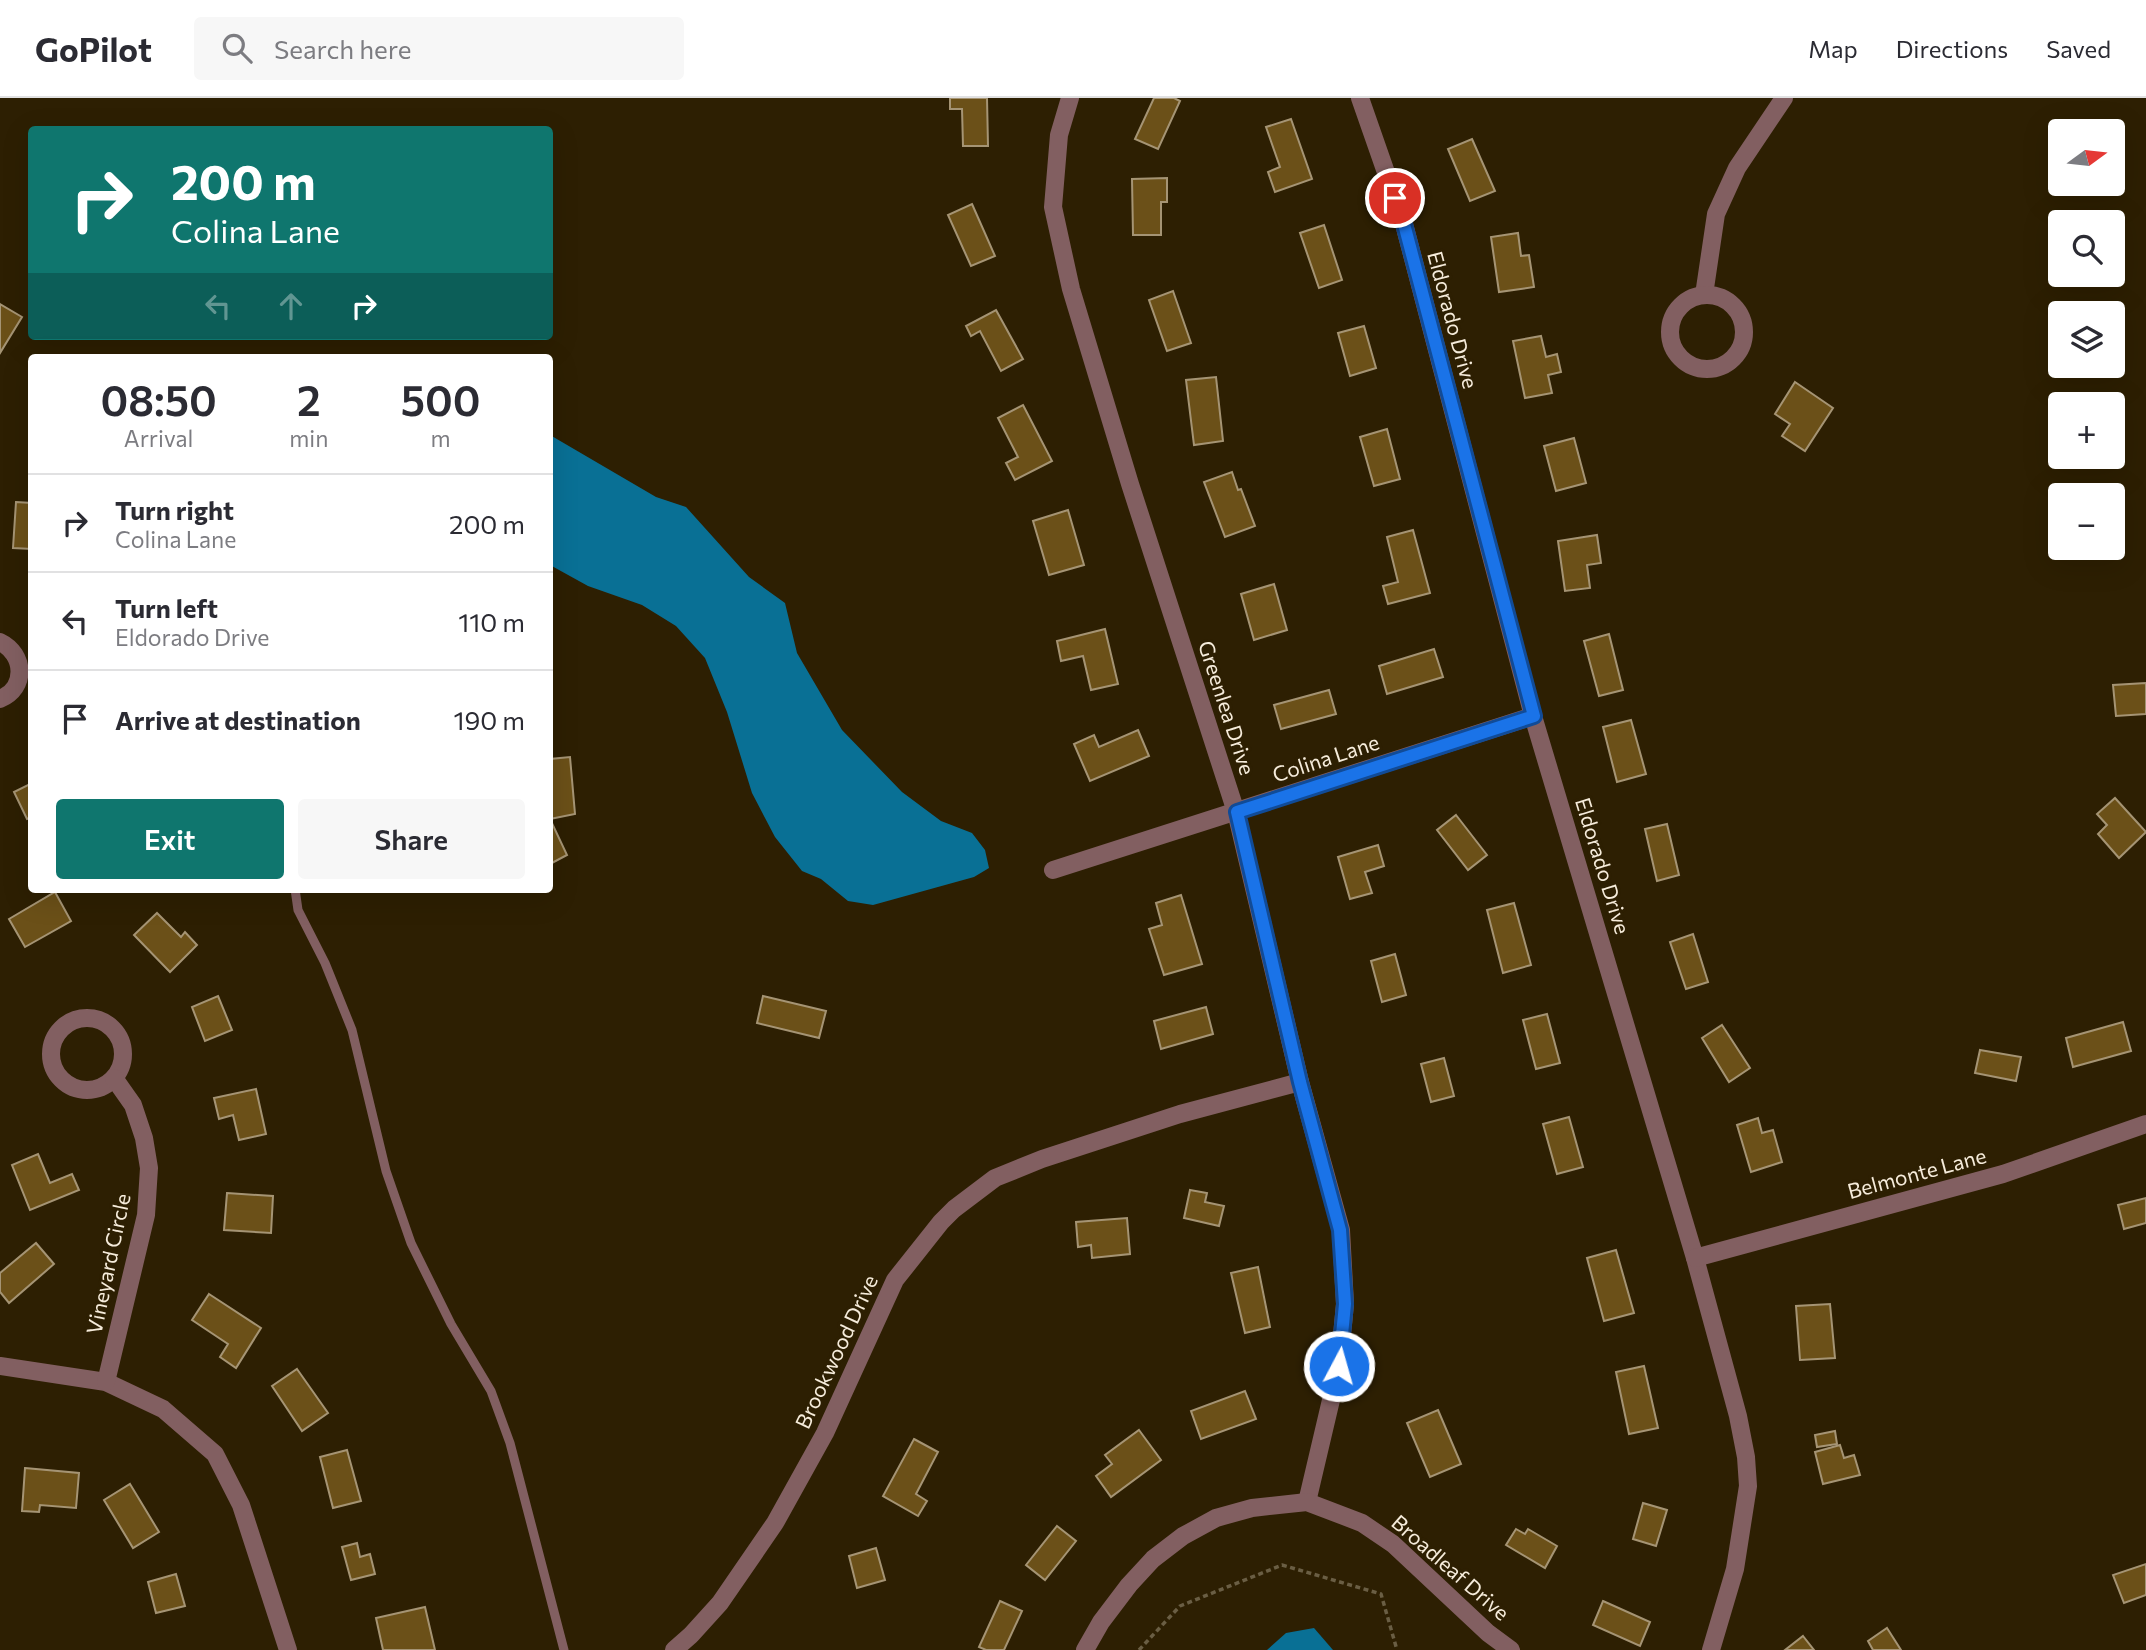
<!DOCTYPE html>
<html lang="en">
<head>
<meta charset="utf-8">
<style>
	body { margin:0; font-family:Commissioner,sans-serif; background:#f7f7f7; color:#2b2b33; height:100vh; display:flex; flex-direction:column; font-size:26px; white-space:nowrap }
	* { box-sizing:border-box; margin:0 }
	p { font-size:23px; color:#7c7c81 }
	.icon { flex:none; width:38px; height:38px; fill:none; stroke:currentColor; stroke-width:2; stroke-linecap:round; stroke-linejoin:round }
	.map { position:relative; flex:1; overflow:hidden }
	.drawer { position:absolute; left:28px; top:256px; width:525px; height:539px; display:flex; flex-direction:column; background:#fff; border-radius:7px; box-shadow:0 7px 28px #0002 }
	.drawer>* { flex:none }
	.top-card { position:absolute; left:28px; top:28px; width:525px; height:214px; border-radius:7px; box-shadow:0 7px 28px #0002; background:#0f766e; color:#fff; overflow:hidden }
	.needle { width:46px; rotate:75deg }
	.tools { position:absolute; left:2048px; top:21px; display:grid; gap:14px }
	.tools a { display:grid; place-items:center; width:77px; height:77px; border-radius:7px; background:#fff; box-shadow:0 7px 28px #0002; font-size:35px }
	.pin { position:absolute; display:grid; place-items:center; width:60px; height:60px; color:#fff; margin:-30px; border:4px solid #fff; border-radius:50%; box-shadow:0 2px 7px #0007 }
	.me { position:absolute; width:77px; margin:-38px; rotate:6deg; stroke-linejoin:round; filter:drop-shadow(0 0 5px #0008) }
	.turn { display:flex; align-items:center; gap:24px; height:147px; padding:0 28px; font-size:32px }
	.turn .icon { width:91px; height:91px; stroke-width:2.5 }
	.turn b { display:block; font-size:49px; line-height:60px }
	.lanes { display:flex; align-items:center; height:66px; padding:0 28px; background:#0003; justify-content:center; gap:35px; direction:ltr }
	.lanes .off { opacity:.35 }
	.eta { display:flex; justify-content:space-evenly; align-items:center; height:119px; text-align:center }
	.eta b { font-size:42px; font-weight:600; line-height:49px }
	.button { display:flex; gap:14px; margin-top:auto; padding:14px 28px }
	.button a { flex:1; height:80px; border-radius:7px; background:#0f766e; color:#fff; font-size:28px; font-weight:600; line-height:80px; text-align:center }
	.button a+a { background:#f7f7f7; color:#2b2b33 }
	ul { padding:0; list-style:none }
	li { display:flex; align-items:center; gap:21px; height:98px; padding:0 28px; border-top:2px solid #e1e1e2 }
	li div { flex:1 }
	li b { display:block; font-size:26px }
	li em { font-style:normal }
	header { display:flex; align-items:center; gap:42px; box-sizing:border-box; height:98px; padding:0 35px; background:#fff; border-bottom:2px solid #e1e1e2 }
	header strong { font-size:33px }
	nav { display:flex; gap:38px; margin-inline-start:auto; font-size:24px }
	.search { width:490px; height:63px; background:#f7f7f7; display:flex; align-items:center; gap:18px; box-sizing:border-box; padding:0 24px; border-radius:7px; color:#7c7c81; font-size:26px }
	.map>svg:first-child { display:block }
	.water { fill:#097095 }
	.building { fill:#6b5018; stroke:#a59474; stroke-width:2 }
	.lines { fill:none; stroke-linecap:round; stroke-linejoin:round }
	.path { stroke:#6a5e44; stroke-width:3.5; stroke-dasharray:5 3.5; stroke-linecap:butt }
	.lane { stroke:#825f61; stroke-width:9 }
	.street { stroke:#825f61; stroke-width:18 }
	.route-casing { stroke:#114b97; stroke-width:18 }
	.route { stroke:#1a73e8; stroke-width:12 }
	.labels { text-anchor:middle; stroke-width:6; stroke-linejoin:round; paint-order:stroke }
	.street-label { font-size:21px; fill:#f6ecdb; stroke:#2d1f02 }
</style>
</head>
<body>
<header>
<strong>GoPilot</strong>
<div class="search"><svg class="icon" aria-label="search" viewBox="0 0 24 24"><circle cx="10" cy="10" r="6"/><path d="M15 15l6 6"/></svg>Search here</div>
<nav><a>Map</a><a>Directions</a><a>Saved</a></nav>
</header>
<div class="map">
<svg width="2146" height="1552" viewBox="0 0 2146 1552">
	<rect width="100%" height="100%" fill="#2d1f02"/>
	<g class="water">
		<polygon points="550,337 656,399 686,409 749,479 785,505 797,555 842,632 902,694 941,723 972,735 985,752 989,770 974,779 873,807 848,803 821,781 802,773 775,739 752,695 727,614 705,560 676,528 642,507 588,488 550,467"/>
		<polygon points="1314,1530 1333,1552 1267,1552 1286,1535"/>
	</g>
	<g class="building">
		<polygon points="950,0 987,0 988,48 963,48 962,11 950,11"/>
		<polygon points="1154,0 1174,0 1180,3 1158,51 1135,41"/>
		<polygon points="1291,21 1312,81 1275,94 1268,74 1280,69 1266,29"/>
		<polygon points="1472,41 1495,93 1470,103 1448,51"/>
		<polygon points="1167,80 1167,104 1161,104 1161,137 1133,137 1132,81"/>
		<polygon points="972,106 995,158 971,168 948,117"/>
		<polygon points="1324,127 1342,182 1319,190 1300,135"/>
		<polygon points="1518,135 1521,158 1529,157 1534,189 1499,194 1491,139"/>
		<polygon points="1173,193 1191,245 1167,253 1149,202"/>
		<polygon points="0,206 22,219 0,255"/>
		<polygon points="996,212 1023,261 1001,273 980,233 971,238 966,228"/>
		<polygon points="1364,228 1376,270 1350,278 1338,235"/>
		<polygon points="1541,238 1546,259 1557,256 1561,274 1548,277 1552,295 1525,300 1513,243"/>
		<polygon points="1216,279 1223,343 1194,347 1186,282"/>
		<polygon points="1795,284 1833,310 1805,353 1782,338 1790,326 1775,316"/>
		<polygon points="1023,307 1052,363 1015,382 1006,365 1018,359 998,320"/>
		<polygon points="1387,331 1400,381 1374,388 1360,339"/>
		<polygon points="1574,340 1586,385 1556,393 1544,348"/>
		<polygon points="1232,374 1238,392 1241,391 1255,428 1225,439 1204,384"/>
		<polygon points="16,404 32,405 32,451 13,450"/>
		<polygon points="1068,412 1084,467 1049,477 1033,423"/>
		<polygon points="1413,432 1430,495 1388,506 1383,488 1398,484 1387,439"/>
		<polygon points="1597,437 1601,465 1587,467 1590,490 1565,493 1558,443"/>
		<polygon points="1274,486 1287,532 1254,542 1241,496"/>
		<polygon points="1105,531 1118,586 1091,592 1083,558 1061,563 1057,543"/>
		<polygon points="1609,536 1623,592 1599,598 1584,543"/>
		<polygon points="1434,551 1443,579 1387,596 1379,568"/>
		<polygon points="2146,585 2146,616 2116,618 2113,587"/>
		<polygon points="1329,592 1336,616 1281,631 1274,607"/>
		<polygon points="1631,622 1646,676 1617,684 1603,629"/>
		<polygon points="1138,632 1149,658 1090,683 1074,646 1094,637 1099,649"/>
		<polygon points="570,659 575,716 550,721 567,757 550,766 550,661"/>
		<polygon points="32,685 32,719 27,721 14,694"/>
		<polygon points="2115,700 2146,734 2119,760 2098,736 2107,727 2097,716"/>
		<polygon points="1456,717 1487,757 1468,772 1437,732"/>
		<polygon points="1667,726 1679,777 1657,783 1645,731"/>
		<polygon points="1378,747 1384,768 1365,774 1372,795 1350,801 1338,759"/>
		<polygon points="55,794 71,823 25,849 9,821"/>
		<polygon points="1181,797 1202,866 1164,877 1149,831 1162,827 1156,805"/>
		<polygon points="1514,805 1531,867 1503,875 1487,812"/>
		<polygon points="157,815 181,839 185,834 197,847 170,874 134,837"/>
		<polygon points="1693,836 1708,884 1686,891 1670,844"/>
		<polygon points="1395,856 1406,897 1382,904 1371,863"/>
		<polygon points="218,898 232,932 205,943 192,909"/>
		<polygon points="763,898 826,913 819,940 757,925"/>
		<polygon points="1206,909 1213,936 1161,951 1154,923"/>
		<polygon points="1547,916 1560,965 1536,971 1523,922"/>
		<polygon points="2123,924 2131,953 2073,969 2066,940"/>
		<polygon points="1722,927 1750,970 1729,984 1702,940"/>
		<polygon points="1980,952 2021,959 2016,983 1975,975"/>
		<polygon points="1444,960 1454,998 1431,1004 1421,966"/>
		<polygon points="256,991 266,1036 239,1042 233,1017 219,1021 214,1000"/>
		<polygon points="1569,1019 1583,1069 1557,1076 1543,1026"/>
		<polygon points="1758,1020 1762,1035 1773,1032 1782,1064 1751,1074 1737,1027"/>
		<polygon points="38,1056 50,1085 72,1076 79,1092 30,1112 12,1067"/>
		<polygon points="1190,1092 1207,1095 1205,1104 1224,1108 1219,1128 1184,1120"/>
		<polygon points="227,1095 273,1098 271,1135 224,1132"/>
		<polygon points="2146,1100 2146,1125 2124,1131 2118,1107"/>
		<polygon points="1127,1120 1130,1156 1092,1160 1091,1147 1078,1149 1076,1124"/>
		<polygon points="36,1145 54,1166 9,1205 0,1194 0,1175"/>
		<polygon points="1616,1152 1634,1215 1604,1223 1587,1160"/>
		<polygon points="1258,1169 1270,1229 1245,1235 1231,1175"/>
		<polygon points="209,1196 261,1230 236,1270 220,1259 228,1246 192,1222"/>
		<polygon points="1830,1206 1835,1260 1800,1262 1796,1208"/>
		<polygon points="1644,1268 1658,1330 1629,1336 1616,1274"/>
		<polygon points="297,1271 328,1315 302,1333 272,1288"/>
		<polygon points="1245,1293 1256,1321 1201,1341 1191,1313"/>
		<polygon points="1438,1312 1461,1366 1430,1379 1407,1325"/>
		<polygon points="1139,1332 1161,1362 1111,1399 1096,1378 1112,1366 1105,1357"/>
		<polygon points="1835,1333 1837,1346 1817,1349 1815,1337"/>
		<polygon points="914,1341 938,1354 916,1396 927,1403 918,1418 883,1398"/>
		<polygon points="1840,1347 1844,1360 1854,1357 1860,1377 1823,1386 1815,1354"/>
		<polygon points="347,1352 361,1403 333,1410 320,1359"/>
		<polygon points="25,1370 79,1375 76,1410 40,1407 39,1414 22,1413"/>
		<polygon points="130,1386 159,1434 133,1450 104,1402"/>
		<polygon points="1643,1405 1667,1412 1656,1448 1633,1441"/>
		<polygon points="1057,1428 1076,1443 1045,1482 1026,1467"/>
		<polygon points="1516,1431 1525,1436 1528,1431 1557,1448 1545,1470 1506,1447"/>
		<polygon points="357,1445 360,1459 370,1456 375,1476 351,1482 342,1449"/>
		<polygon points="876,1450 885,1482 857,1490 849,1458"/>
		<polygon points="2146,1466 2146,1497 2124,1505 2113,1477"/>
		<polygon points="176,1476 185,1508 156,1515 148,1484"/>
		<polygon points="1000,1503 1022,1513 1004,1552 986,1552 979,1549"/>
		<polygon points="1603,1503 1650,1524 1640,1548 1593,1527"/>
		<polygon points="425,1509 435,1552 383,1552 376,1520"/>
		<polygon points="1887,1530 1901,1552 1873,1552 1868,1543"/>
		<polygon points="1803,1538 1814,1552 1785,1552"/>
	</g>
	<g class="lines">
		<polyline class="path" points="1139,1552 1180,1508 1282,1467 1381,1496 1397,1552"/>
		<polyline class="lane" points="295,791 298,812 325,865 352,932 386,1073 411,1145 451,1226 491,1293 510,1345 564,1552"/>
		<g class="street">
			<polyline points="1070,0 1059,37 1053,109 1071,191 1130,386 1236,714 1300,984 1341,1132 1345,1206 1339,1268 1307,1404"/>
			<polyline points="1360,0 1404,126 1533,618 1695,1160 1738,1318 1746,1359 1748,1388 1735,1471 1711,1552"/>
			<polyline points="1704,197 1716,116 1737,70 1784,0"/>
			<circle cx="1707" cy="234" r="37"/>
			<path d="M0,544C25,556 27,590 0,601"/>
			<polyline points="1053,772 1533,618"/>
			<circle cx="87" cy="956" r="36"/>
			<polyline points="1695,1160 2003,1076 2146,1026"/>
			<polyline points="0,1268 106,1284 163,1311 215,1356 241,1407 288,1552"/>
			<polyline points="106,1284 146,1117 149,1070 144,1040 133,1007 114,980"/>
			<polyline points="674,1552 691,1537 720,1505 775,1425 825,1335 895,1182 941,1124 954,1111 995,1080 1042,1061 1180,1016 1300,984"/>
			<polyline points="1085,1552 1101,1524 1129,1487 1153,1461 1183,1438 1216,1420 1252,1410 1307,1404 1362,1425 1393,1446 1488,1535 1511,1552"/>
		</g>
	</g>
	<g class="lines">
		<g class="route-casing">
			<polyline id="route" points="1339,1268 1345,1206 1340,1132 1300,984 1237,714 1534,618 1404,126 1395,100"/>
		</g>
		<use href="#route" class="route"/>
	</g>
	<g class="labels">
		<g class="street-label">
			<text transform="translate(1452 222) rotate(75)" y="7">Eldorado Drive</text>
			<text transform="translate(1226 610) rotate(72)" y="7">Greenlea Drive</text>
			<text transform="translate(1326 661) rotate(-18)" y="7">Colina Lane</text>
			<text transform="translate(1602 768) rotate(73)" y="7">Eldorado Drive</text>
			<text transform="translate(1917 1076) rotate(-15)" y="7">Belmonte Lane</text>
			<text transform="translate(109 1166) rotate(-78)" y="7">Vineyard Circle</text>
			<text transform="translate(837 1254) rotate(-65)" y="7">Brookwood Drive</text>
			<text transform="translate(1450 1470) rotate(41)" y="7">Broadleaf Drive</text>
		</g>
	</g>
</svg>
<div class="tools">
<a><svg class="needle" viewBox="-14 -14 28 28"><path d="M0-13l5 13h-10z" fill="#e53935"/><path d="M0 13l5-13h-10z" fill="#7c7c81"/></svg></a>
<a><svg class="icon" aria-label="search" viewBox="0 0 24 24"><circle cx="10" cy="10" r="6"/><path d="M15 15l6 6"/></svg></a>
<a><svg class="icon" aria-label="layers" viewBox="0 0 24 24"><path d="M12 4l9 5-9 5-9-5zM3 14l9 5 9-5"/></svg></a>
<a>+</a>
<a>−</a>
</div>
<div class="pin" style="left:1395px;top:100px;background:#d93025"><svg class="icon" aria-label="arrive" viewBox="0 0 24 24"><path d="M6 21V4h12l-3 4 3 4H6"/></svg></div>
<svg class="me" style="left:1339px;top:1268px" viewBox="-20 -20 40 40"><circle r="17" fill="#1a73e8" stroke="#fff" stroke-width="3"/><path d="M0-11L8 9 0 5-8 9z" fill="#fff"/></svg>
<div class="top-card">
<div class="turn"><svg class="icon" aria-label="right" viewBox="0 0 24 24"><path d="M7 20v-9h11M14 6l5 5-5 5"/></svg><div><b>200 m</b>Colina Lane</div></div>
<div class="lanes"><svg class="icon off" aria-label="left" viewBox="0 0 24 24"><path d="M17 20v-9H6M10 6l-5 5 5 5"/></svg><svg class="icon off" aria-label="ahead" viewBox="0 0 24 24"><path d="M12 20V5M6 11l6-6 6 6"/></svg><svg class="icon" aria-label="right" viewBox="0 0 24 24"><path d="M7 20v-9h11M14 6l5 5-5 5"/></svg></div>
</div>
<section class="drawer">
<div class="eta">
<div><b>08:50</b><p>Arrival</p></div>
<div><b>2</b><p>min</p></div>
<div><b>500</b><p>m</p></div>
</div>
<ul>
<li><svg class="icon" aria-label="right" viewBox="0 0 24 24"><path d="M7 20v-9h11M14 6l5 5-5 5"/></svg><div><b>Turn right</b><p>Colina Lane</p></div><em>200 m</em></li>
<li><svg class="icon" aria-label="left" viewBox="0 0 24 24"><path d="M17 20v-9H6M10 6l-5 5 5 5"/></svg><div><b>Turn left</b><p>Eldorado Drive</p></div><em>110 m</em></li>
<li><svg class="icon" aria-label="arrive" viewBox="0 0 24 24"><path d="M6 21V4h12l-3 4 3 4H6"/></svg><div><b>Arrive at destination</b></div><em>190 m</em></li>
</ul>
<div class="button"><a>Exit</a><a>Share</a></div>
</section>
</div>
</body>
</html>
